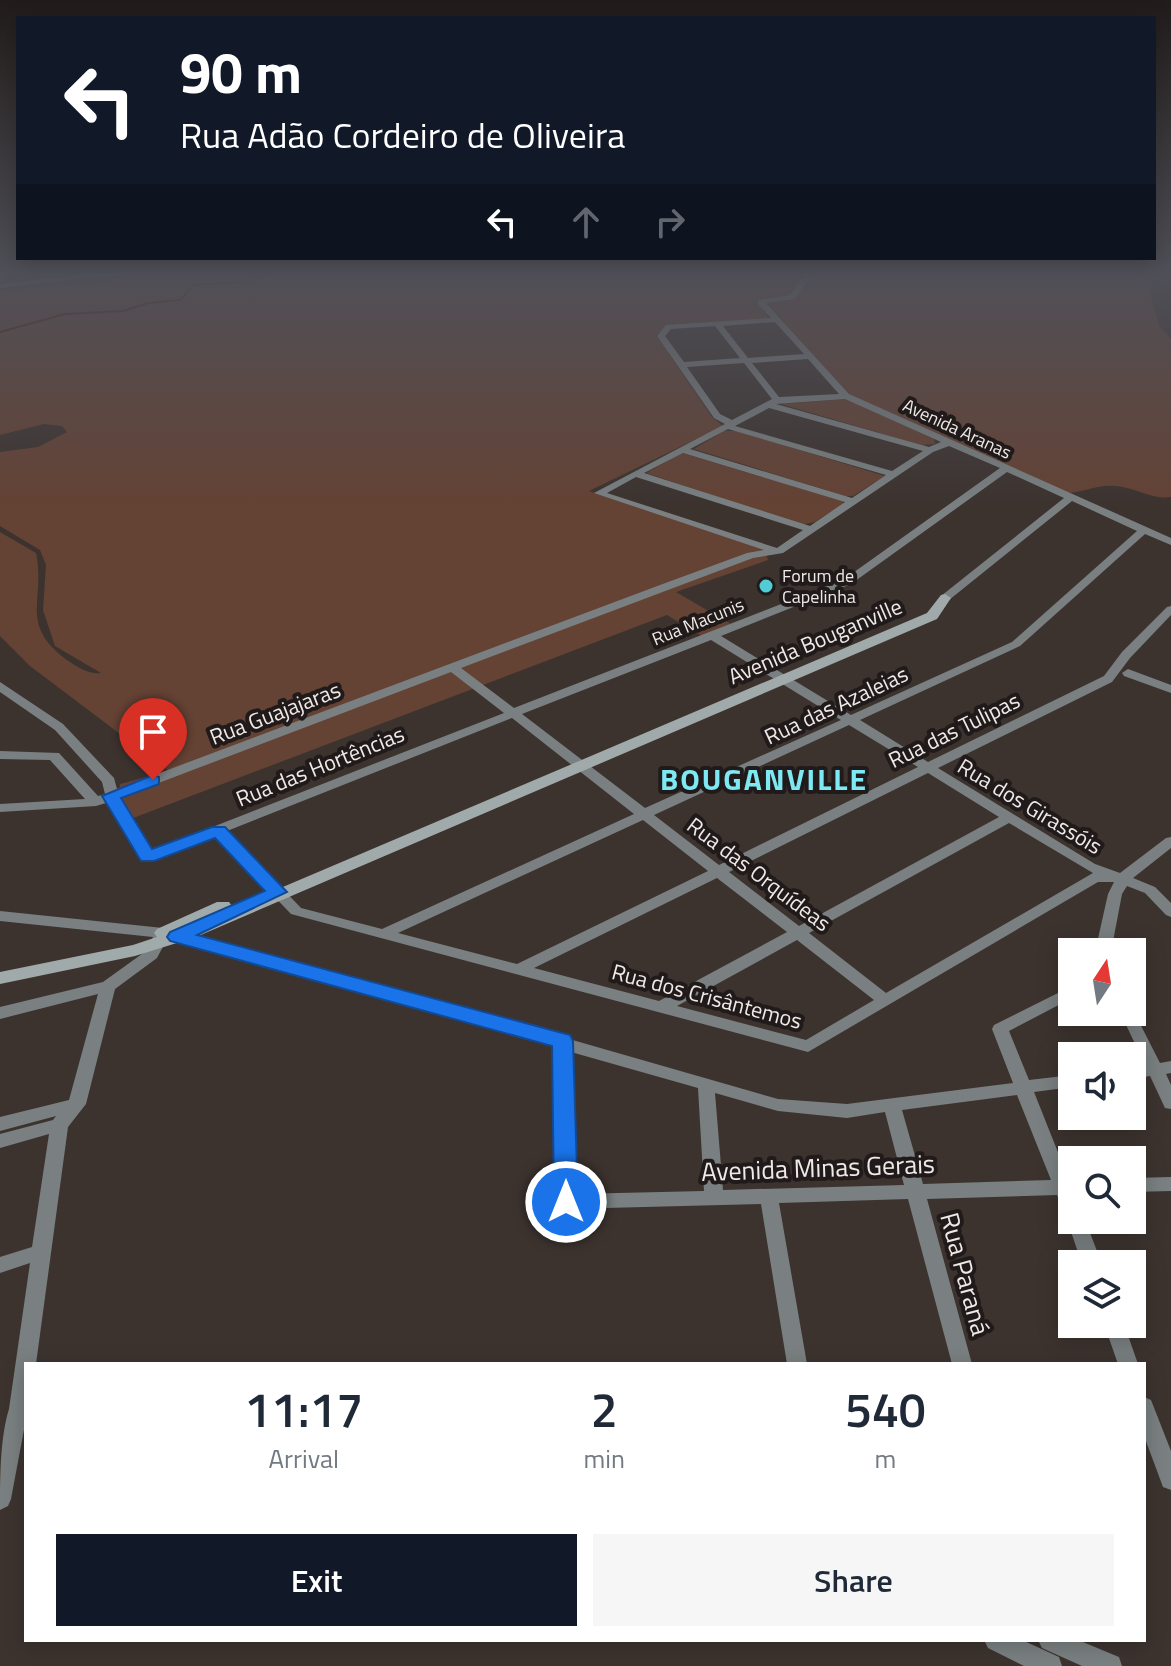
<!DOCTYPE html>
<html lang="en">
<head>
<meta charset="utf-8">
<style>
	body { margin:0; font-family:"Titillium Web",sans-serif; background:#f6f6f7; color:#1f2937; height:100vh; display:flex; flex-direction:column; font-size:30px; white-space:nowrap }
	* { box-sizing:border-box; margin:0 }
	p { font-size:26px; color:#747a83 }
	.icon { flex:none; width:44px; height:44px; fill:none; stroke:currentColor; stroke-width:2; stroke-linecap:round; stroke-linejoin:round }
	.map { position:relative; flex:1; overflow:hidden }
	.details { position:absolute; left:24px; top:1362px; width:1122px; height:280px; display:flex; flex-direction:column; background:#fff; border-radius:0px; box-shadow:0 4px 20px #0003 }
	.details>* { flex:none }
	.guide { position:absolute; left:16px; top:16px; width:1140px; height:244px; border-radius:0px; box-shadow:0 4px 20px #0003; background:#111827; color:#fff; overflow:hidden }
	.needle { width:52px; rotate:12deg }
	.fabs { position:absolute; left:1058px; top:938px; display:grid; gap:16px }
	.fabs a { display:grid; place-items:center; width:88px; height:88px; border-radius:0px; background:#fff; box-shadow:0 4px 20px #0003; font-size:40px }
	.pin { position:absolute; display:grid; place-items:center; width:68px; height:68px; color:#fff; margin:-82px -34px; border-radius:50% 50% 50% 0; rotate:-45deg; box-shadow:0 0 8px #0007 }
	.pin .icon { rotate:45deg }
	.me { position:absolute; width:88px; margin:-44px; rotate:0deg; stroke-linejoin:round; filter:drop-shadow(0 0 6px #0008) }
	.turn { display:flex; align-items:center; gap:28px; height:168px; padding:0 32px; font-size:36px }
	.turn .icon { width:104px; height:104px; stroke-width:2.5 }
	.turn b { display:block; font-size:56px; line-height:68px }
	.lanes { display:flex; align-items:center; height:76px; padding:0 32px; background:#0003; justify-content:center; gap:40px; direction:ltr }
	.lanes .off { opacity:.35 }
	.eta { display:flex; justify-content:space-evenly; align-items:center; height:136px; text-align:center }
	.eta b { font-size:48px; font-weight:600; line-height:56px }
	.action { display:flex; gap:16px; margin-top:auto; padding:16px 32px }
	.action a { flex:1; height:92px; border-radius:0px; background:#111827; color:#fff; font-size:32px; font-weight:600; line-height:92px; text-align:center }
	.action a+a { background:#f6f6f7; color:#1f2937 }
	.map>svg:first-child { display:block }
	.green { fill:#644234 }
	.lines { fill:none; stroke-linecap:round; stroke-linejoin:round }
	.stream { stroke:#401805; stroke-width:2 }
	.street { fill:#7a8081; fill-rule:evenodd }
	.secondary { fill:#a1aaab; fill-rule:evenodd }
	.route { fill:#1a73e8; stroke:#114b97; stroke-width:2 }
	.poi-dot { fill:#52ccd5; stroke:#201b1a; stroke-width:3 }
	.labels { text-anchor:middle; stroke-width:8; stroke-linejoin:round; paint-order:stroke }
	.far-street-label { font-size:18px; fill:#efe9e7; stroke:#201b1a }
	.far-poi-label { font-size:18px; fill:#efe9e7; stroke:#201b1a; text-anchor:start }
	.street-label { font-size:22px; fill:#efe9e7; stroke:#201b1a }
	.near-street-label { font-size:26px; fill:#efe9e7; stroke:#201b1a }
	.district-label { font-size:30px; font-weight:bold; letter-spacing:2px; fill:#7ee9f2; stroke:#201b1a }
</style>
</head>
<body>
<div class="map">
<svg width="1171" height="1666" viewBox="0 0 1171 1666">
	<rect width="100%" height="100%" fill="#3c332f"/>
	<g class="green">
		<path d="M134,273H1171V277L1148,283L1159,326L1171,339V497C1151,500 1135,487 1115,486C1098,484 1082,493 1065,493L850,395L764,300L757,301L769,319L668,325L656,335L712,417L723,426L589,491L765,549L768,560L676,592L731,624L702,636L667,615L128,820L118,802L120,784L169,771L30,666L0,636V532L36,553C46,601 18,624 67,660C77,667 90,675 101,673L55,646L43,610L46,565L40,550L0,526V452L38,447L67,432L62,426L44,424L0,435V290L110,281Z"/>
		<polygon points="847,399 934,439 935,444 921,445 781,404"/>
		<polygon points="724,431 737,431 885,476 853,496 845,496 694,449"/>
		<polygon points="682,453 843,501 843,504 815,522 802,525 646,473"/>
	</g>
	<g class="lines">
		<polyline class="stream" points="0,332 65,314 123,311 148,303 180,300 194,285 252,281 272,273"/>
		<g class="street">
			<polygon points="102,273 128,273 0,288 0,284"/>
			<path d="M806,273H813L795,299L766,303L849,394L1171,538V545L1145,534L1020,646L860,720L928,762L1104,676L1122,652L1167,607L1171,606V615L1130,658L1112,682L938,768L1095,864L1120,873L1166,838L1171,837V848L1133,878L1155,887L1171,903V917L1166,915L1145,893L1127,886L1122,894L1111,952H1095L1108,894L1114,882H1098L808,1052L291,914L215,835L153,860H143L106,803L96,806L0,812V804L85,799L50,760L0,759V751L59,753L98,796L105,794L102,782L55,730L0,692V682L63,724L114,778L117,789L660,585L747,553L764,550L594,493L725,424L714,418L657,336L666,325L771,318L758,304V300L790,295ZM775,322L804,354L748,358L723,326ZM715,326L740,358L684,362L665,336L671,329ZM808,359L839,394L779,397L752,363ZM744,363L772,399L732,420L720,414L687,367ZM845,399L941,442L929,447L776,404ZM769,408L923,451L892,471L735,426ZM728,429L886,475L852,498L690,449ZM949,446L1000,468L843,580L514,708L461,668L753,558L783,553L933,452ZM683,453L845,502L810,526L644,473ZM1007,472L1064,498L941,596V600H949L1072,501L1137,531L1012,642L851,715L721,636L851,584ZM636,477L803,530L777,548L607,493ZM711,640L841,720L645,808L522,714ZM451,672L504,713L151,851L120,803L119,798ZM512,718L634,814L382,929L301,908L227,831ZM849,725L918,767L719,865L654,815ZM928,773L999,817L799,926L729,872ZM643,820L708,871L517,964L398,933ZM1009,823L1093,873L886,993L809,933ZM717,878L787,932L659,1001L534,968ZM797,940L874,1000L806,1040L677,1006Z"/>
			<polygon points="1128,669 1171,685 1171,693 1124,676 1122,673"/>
			<path d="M0,911L163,928L239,946L558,1036L562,1035L569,1039L778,1099L847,1104L1013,1083L992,1029L994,1025L1072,986V998L1009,1031L1029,1080L1072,1075V1087L1034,1092L1069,1180H1072V1220H1085L1102,1264H1082L1067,1220L1069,1216L1065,1215L1057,1195L927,1199L972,1364H952L908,1199L779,1203L807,1364H787L761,1204L566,1209L559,1207L557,1202L554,1047L238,956L167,939L157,958L115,989L86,1104L68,1127L36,1364H26V1419L11,1499L8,1506L0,1510C0,1478 0,1438 9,1409L30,1263L0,1273V1257L32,1247L49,1134L0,1148V1134L53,1120L56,1116L0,1131V1117L69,1100L98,994L0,1019V1007L103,982L146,951L153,937L0,921ZM571,1052L698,1088L704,1191L575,1194ZM715,1093L778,1111L847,1118L885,1112L904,1185L723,1190ZM1017,1095L1051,1180L923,1184L902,1110Z"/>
			<polygon points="1132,1008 1160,1063 1171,1061 1171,1073 1166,1074 1171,1085 1171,1109 1165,1108 1150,1076 1132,1079 1132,1067 1145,1065 1120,1012 1132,1012"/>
			<polygon points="1171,1177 1171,1191 1132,1192 1132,1178"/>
			<polygon points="1104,1324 1124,1324 1138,1364 1118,1364"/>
			<polygon points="1144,1397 1151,1400 1171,1451 1171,1490 1163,1487 1144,1436"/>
			<polygon points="984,1640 1022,1640 1059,1657 1062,1666 1024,1666 988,1648"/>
			<polygon points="1038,1640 1078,1640 1119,1657 1122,1666 1082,1666 1042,1648"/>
		</g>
		<polygon class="secondary" points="945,594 951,598 937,619 196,937 135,956 0,984 0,972 133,945 157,937 154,933 157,929 217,902 229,902 232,906 229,910 927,613 941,595"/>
	</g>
	<linearGradient id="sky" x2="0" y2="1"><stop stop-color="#211c1a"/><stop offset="0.54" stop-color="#505058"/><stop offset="1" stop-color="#505058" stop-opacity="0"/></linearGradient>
	<rect width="1171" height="506" fill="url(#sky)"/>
	<polygon class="route" points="153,775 159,777 159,784 121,798 152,849 212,827 225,827 287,892 197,935 570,1035 573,1041 578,1202 575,1209 566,1212 558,1209 554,1202 552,1046 170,941 167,937 170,932 265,891 215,838 154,861 141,861 102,796"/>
	<circle class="poi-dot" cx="766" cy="586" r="8"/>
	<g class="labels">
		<g class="far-street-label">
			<text transform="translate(957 429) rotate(25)" y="6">Avenida Aranas</text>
			<text transform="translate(698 622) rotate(-22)" y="6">Rua Macunis</text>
		</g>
		<g class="far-poi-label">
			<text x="782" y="582">Forum de<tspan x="782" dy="21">Capelinha</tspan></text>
		</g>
		<g class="street-label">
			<text transform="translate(815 641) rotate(-23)" y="8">Avenida Bouganville</text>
			<text transform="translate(836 705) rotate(-25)" y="8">Rua das Azaleias</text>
			<text transform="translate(275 713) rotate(-21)" y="8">Rua Guajajaras</text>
			<text transform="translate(954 730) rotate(-26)" y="8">Rua das Tulipas</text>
			<text transform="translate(320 766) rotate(-22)" y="8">Rua das Hortências</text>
			<text transform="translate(1030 806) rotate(31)" y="8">Rua dos Girassóis</text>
			<text transform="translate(759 874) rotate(37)" y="8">Rua das Orquídeas</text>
			<text transform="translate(707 996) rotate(15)" y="8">Rua dos Crisântemos</text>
		</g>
		<g class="near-street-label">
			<text transform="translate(818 1168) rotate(-2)" y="9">Avenida Minas Gerais</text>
			<text transform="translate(965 1274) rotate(75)" y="9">Rua Paraná</text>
		</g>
		<g class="district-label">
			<text x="764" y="790">BOUGANVILLE</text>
		</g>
	</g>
</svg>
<div class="fabs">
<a><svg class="needle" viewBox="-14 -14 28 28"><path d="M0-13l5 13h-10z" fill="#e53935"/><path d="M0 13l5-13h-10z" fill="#747a83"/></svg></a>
<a><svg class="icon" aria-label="sound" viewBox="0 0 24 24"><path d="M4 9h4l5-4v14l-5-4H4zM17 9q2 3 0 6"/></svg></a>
<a><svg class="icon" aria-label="search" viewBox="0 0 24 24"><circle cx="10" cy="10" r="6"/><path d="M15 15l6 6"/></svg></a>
<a><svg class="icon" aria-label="layers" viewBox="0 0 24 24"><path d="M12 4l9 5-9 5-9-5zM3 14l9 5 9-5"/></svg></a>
</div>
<div class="pin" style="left:153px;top:780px;background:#d93025"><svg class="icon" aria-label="arrive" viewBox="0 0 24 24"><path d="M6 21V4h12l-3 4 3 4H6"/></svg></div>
<svg class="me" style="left:566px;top:1202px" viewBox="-20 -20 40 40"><circle r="17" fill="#1a73e8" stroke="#fff" stroke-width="3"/><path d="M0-11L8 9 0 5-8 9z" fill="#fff"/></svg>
<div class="guide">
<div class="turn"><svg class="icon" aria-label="left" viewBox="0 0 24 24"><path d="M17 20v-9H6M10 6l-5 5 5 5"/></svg><div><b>90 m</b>Rua Adão Cordeiro de Oliveira</div></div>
<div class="lanes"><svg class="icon" aria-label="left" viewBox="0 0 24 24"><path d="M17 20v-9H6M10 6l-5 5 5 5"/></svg><svg class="icon off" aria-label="ahead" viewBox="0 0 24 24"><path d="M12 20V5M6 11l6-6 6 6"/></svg><svg class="icon off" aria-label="right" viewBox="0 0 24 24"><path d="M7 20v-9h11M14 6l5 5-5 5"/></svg></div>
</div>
<section class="details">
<div class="eta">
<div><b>11:17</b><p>Arrival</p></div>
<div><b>2</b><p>min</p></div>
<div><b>540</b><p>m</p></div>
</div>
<div class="action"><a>Exit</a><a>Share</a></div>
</section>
</div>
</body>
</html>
